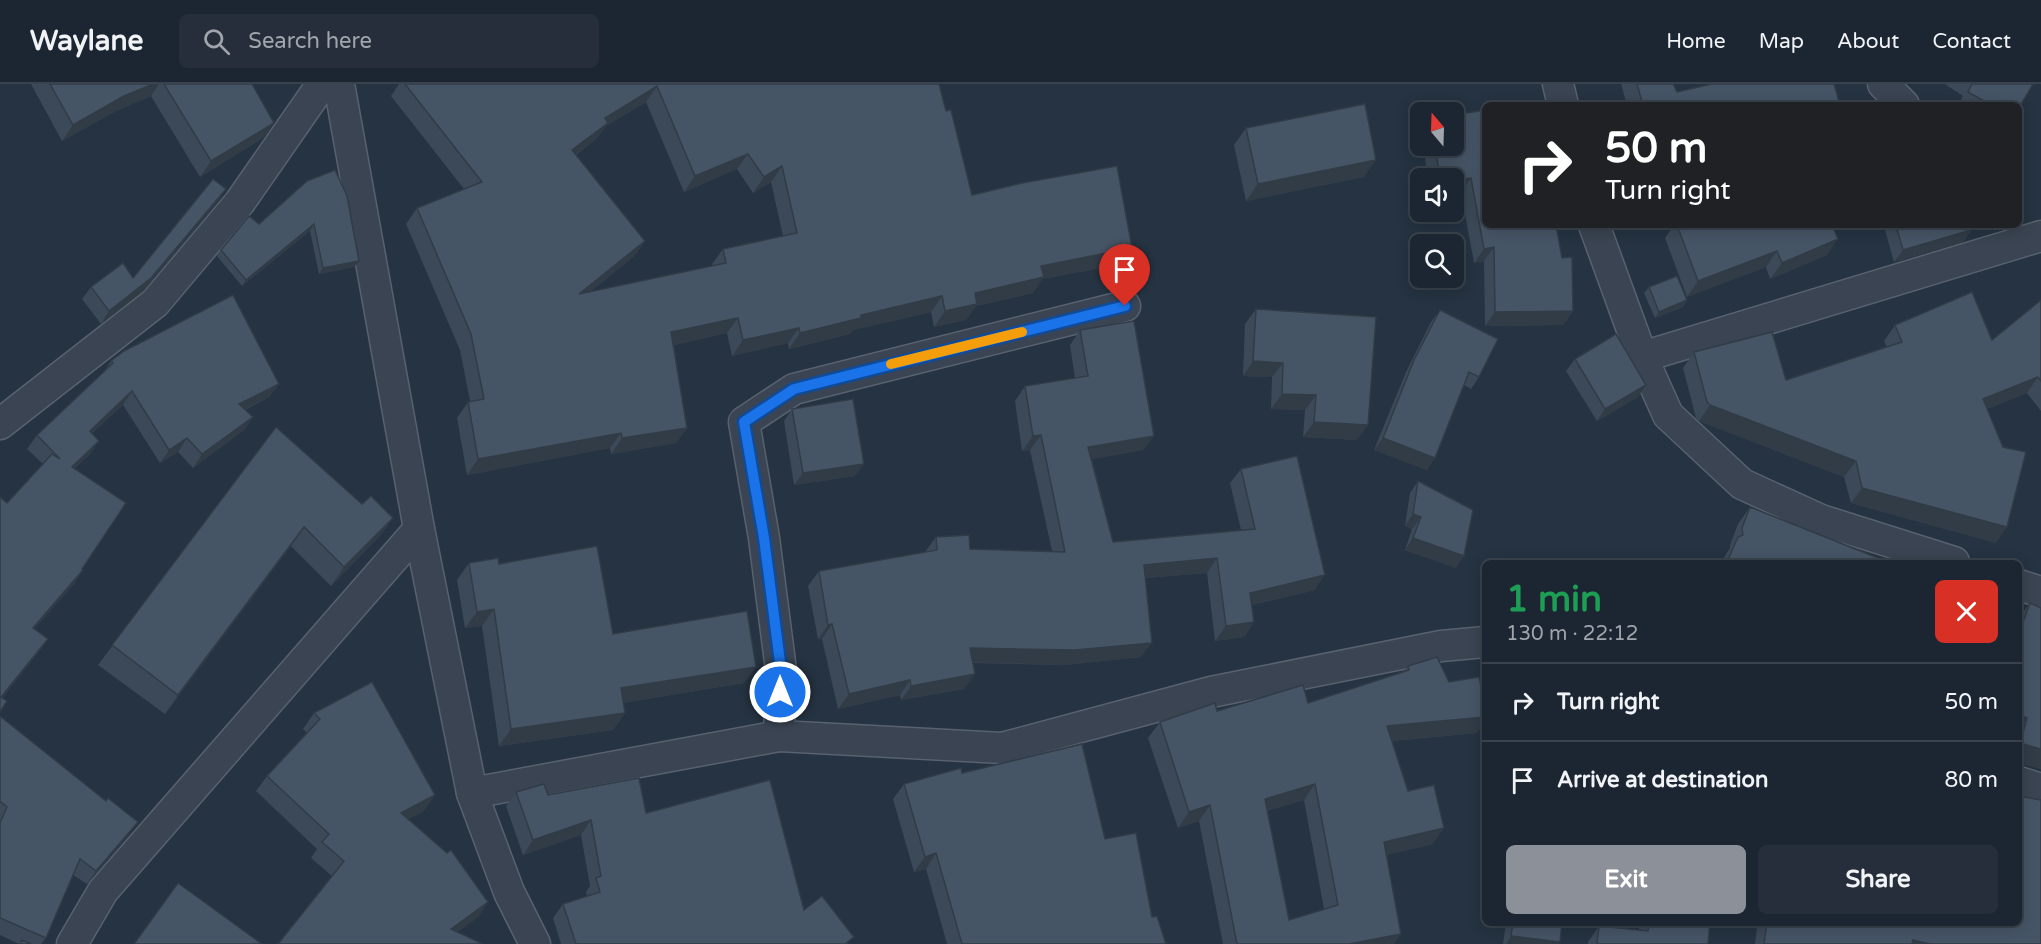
<!DOCTYPE html>
<html lang="en">
<head>
<meta charset="utf-8">
<style>
	body { margin:0; font-family:"Varela Round",sans-serif; background:#252e3a; color:#f1f3f6; height:100vh; display:flex; flex-direction:column; font-size:22px; white-space:nowrap }
	* { box-sizing:border-box; margin:0 }
	p { font-size:20px; color:#a0a5ac }
	.icon { flex:none; width:33px; height:33px; fill:none; stroke:currentColor; stroke-width:2; stroke-linecap:round; stroke-linejoin:round }
	.map { position:relative; flex:1; overflow:hidden }
	.panel { position:absolute; left:1482px; top:476px; width:540px; height:366px; display:flex; flex-direction:column; background:#1c2632; border-radius:9px; box-shadow:0 3px 15px #0003,0 0 0 2px #3a434d }
	.panel>* { flex:none }
	.top-card { position:absolute; left:1482px; top:18px; width:540px; height:126px; border-radius:9px; box-shadow:0 3px 15px #0003,0 0 0 2px #3a434d; background:#202124; color:#fff; overflow:hidden }
	.needle { width:39px; rotate:341deg }
	.fabs { position:absolute; left:1410px; top:18px; display:grid; gap:12px }
	.fabs a { display:grid; place-items:center; width:54px; height:54px; border-radius:9px; background:#1c2632; box-shadow:0 3px 15px #0003,0 0 0 2px #3a434d; font-size:30px }
	.pin { position:absolute; display:grid; place-items:center; width:51px; height:51px; color:#fff; margin:-62px -26px; border-radius:50% 50% 50% 0; rotate:-45deg; box-shadow:0 0 6px #0007 }
	.pin .icon { rotate:45deg }
	.me { position:absolute; width:66px; margin:-33px; rotate:0deg; stroke-linejoin:round; filter:drop-shadow(0 0 4px #0008) }
	.turn { display:flex; align-items:center; gap:21px; height:126px; padding:0 24px; font-size:27px }
	.turn .icon { width:78px; height:78px; stroke-width:2.5 }
	.turn b { display:block; font-size:42px; line-height:51px }
	.round { display:grid; place-items:center; flex:none; width:63px; height:63px; border-radius:9px; background:#252e3a }
	.head { display:flex; align-items:center; justify-content:space-between; height:102px; padding:0 24px }
	h1 { font-size:36px; font-weight:700; line-height:45px; color:#1e9e55 }
	.cta { display:flex; gap:12px; margin-top:auto; padding:12px 24px }
	.cta a { flex:1; height:69px; border-radius:9px; background:#8c9099; color:#fff; font-size:24px; font-weight:700; line-height:69px; text-align:center }
	.cta a+a { background:#252e3a; color:#f1f3f6 }
	ul { padding:0; list-style:none }
	li { display:flex; align-items:center; gap:18px; height:78px; padding:0 24px; border-top:2px solid #3a434d }
	li div { flex:1 }
	li b { display:block; font-size:22px }
	li em { font-style:normal }
	header { display:flex; align-items:center; gap:36px; box-sizing:border-box; height:84px; padding:0 30px; background:#1c2632; border-bottom:2px solid #3a434d }
	header strong { font-size:28px }
	nav { display:flex; gap:33px; margin-inline-start:auto; font-size:21px }
	.search { width:420px; height:54px; background:#252e3a; display:flex; align-items:center; gap:15px; box-sizing:border-box; padding:0 21px; border-radius:9px; color:#a0a5ac; font-size:22px }
	.map>svg:first-child { display:block }
	.lines { fill:none; stroke-linecap:round; stroke-linejoin:round }
	.street-casing { stroke:#58626f; stroke-width:33 }
	.street { stroke:#3a4452; stroke-width:30 }
	.wall { fill:#3c4958; fill-rule:evenodd }
	.shaded-wall { fill:#313c47 }
	.building { fill:#465566; stroke:#313c47; stroke-width:1.5; fill-rule:evenodd }
	.route-casing { stroke:#114b97; stroke-width:15 }
	.route { stroke:#1a73e8; stroke-width:10 }
	.slow { stroke:#f59e0b; stroke-width:10 }
</style>
</head>
<body>
<header>
<strong>Waylane</strong>
<div class="search"><svg class="icon" aria-label="search" viewBox="0 0 24 24"><circle cx="10" cy="10" r="6"/><path d="M15 15l6 6"/></svg>Search here</div>
<nav><a>Home</a><a>Map</a><a>About</a><a>Contact</a></nav>
</header>
<div class="map">
<svg width="2041" height="860" viewBox="0 0 2041 860">
	<rect width="100%" height="100%" fill="#253342"/>
	<g class="lines">
		<g class="street-casing">
			<g id="street">
				<polyline points="339,0 419,445 472,709 509,808 535,860"/>
				<polyline points="1558,0 1563,21"/>
				<polyline points="1883,0 1904,21"/>
				<polyline points="1594,141 1642,273 1668,331 1742,400 1821,436 1954,478"/>
				<polyline points="1642,273 2041,152"/>
				<polyline points="0,340 155,219 240,118 322,0"/>
				<polyline points="2019,501 2041,508"/>
				<polyline points="779,652 781,586 764,454 744,338 794,305 1125,222"/>
				<polyline points="2019,698 2041,705"/>
				<polyline points="472,709 779,652 1002,664 1211,608 1441,562 1485,558"/>
				<polyline points="72,860 103,807 419,445"/>
			</g>
		</g>
		<use href="#street" class="street"/>
	</g>
	<g class="wall">
		<polygon points="31,0 252,0 274,39 263,54 200,93 151,12 114,28 62,57"/>
		<path d="M399,0H939L946,27L972,111L1122,180L1042,195L1033,209L976,222L966,236L934,243L931,228L853,246L850,250L789,265L788,259L732,272L727,249L674,261L687,344L676,359L611,370L610,364L467,391L457,334L468,318L470,317L460,266L406,140L417,124L464,105L391,12ZM646,18L684,108L737,85L753,109L771,98L783,152L723,165L712,180L713,182L590,208L634,172L645,157L576,71L597,54L606,42Z"/>
		<polygon points="1621,0 1673,0 1677,8 1840,21 1627,21"/>
		<polygon points="1945,0 2033,0 2019,21 1958,21 1963,12"/>
		<polygon points="1246,44 1364,93 1246,117 1234,61"/>
		<polygon points="1423,62 1454,62 1562,174 1573,227 1563,241 1485,242 1484,177 1474,179 1461,108 1454,109 1454,94 1428,94"/>
		<polygon points="307,97 354,183 319,190 310,147 242,202 217,172 221,166 259,140"/>
		<polygon points="226,105 218,117 143,207 101,240 82,215 91,203 133,194"/>
		<polygon points="1674,141 1832,141 1827,171 1770,195 1766,183 1687,213 1665,154"/>
		<polygon points="1889,141 1970,141 1971,146 1963,158 1894,178 1885,146"/>
		<polygon points="1649,203 1687,216 1683,223 1655,234 1644,209"/>
		<polygon points="233,211 279,300 269,313 245,326 253,333 244,346 193,384 178,368 160,379 123,321 92,349 99,357 90,370 74,385 126,419 82,485 83,486 74,500 34,545 48,555 38,569 2,614 7,617 0,628 0,413 7,419 43,380 27,365 37,351 103,289 111,277 124,267"/>
		<polygon points="2041,216 2041,327 2027,309 1987,325 1996,459 1851,419 1844,393 1699,337 1696,334 1683,284 1694,268 1786,296 1887,263 1884,257 1895,241 1992,256"/>
		<polygon points="1256,225 1357,356 1303,353 1305,326 1271,325 1272,293 1243,292 1245,240"/>
		<polygon points="1440,226 1479,293 1471,305 1464,301 1427,386 1374,366 1406,288 1431,238"/>
		<polygon points="1080,246 1154,352 1143,366 1092,375 1113,458 1241,446 1230,399 1241,385 1315,506 1252,521 1254,538 1244,553 1215,557 1207,489 1145,494 1141,573 1065,581 973,579 975,590 964,605 901,616 900,611 838,625 822,555 818,555 808,502 819,487 925,468 936,453 970,465 1052,467 1030,366 1022,367 1015,317 1025,302 1075,294 1070,261"/>
		<polygon points="1575,275 1638,313 1597,337 1566,287"/>
		<polygon points="792,325 855,392 794,401 784,337"/>
		<polygon points="276,343 362,420 393,434 379,453 331,502 291,462 165,630 98,581"/>
		<polygon points="1418,397 1456,484 1405,466 1412,445 1405,442 1410,409"/>
		<polygon points="1750,423 1888,478 1722,478 1726,470 1730,464 1730,461 1738,440"/>
		<polygon points="469,479 499,480 613,550 744,599 623,619 625,629 613,646 499,662 482,542 465,544 457,496"/>
		<polygon points="2030,519 2041,524 2041,685 2019,679 2019,534"/>
		<path d="M1408,582L1449,598L1477,649L1392,657L1408,707L1433,760L1386,771L1394,860H1223L1199,737L1178,744L1148,654L1160,638L1217,627L1308,619L1404,587ZM1304,716L1324,825L1289,836L1267,727Z"/>
		<polygon points="314,629 424,727 408,735 488,818 478,833 457,848 332,792 311,774 317,765 256,707 267,692 307,649 303,645"/>
		<polygon points="0,632 128,752 87,800 73,791 46,854 41,860 19,860 0,851"/>
		<polygon points="962,689 1152,833 1166,860 947,860 926,785 914,788 893,715 904,700"/>
		<polygon points="516,708 548,711 646,729 804,826 849,860 561,860 553,834 563,820 587,812 586,808 590,802 581,751 523,771 506,722"/>
		<polygon points="1506,838 1562,838 1559,860 1503,860"/>
		<polygon points="1639,838 1710,838 1708,860 1588,860 1588,858 1599,842 1639,846"/>
		<polygon points="1721,838 2019,838 2041,860 1755,860 1757,843"/>
	</g>
	<g class="shaded-wall">
		<polygon points="153,0 159,0 151,12 114,28 62,57 73,41 124,12"/>
		<polygon points="657,2 646,18 606,42 597,54 561,82 572,66 605,34"/>
		<polygon points="274,39 263,54 200,93 211,77"/>
		<polygon points="748,70 737,85 684,108 695,92"/>
		<polygon points="1376,76 1364,93 1246,117 1258,100"/>
		<polygon points="782,82 771,98 753,109 764,93"/>
		<polygon points="1471,94 1461,108 1454,109 1454,96"/>
		<polygon points="226,105 218,117 143,207 101,240 109,227"/>
		<polygon points="314,140 310,147 242,202 246,196"/>
		<polygon points="1971,146 1963,158 1894,178 1903,166"/>
		<polygon points="1838,155 1827,171 1770,195 1782,179"/>
		<polygon points="645,157 634,172 568,226 579,210"/>
		<polygon points="1494,163 1484,177 1474,179 1484,165"/>
		<polygon points="1132,164 1122,180 1042,195 1033,209 976,222 966,236 934,243 945,227 975,209 1041,182"/>
		<polygon points="1777,167 1766,183 1687,213 1698,197"/>
		<polygon points="359,177 354,183 319,190 323,184"/>
		<polygon points="942,212 931,228 853,246 850,250 789,265 800,249 861,231"/>
		<polygon points="1687,216 1683,223 1655,234 1659,228"/>
		<polygon points="1573,227 1563,241 1485,242 1495,228"/>
		<polygon points="738,234 727,249 660,264 671,248"/>
		<polygon points="799,244 788,259 732,272 743,256"/>
		<polygon points="1253,277 1283,279 1272,293 1243,292"/>
		<polygon points="2038,293 2027,309 1971,331 1983,315"/>
		<polygon points="279,300 269,313 229,333 239,320"/>
		<polygon points="1646,301 1638,313 1597,337 1605,325"/>
		<polygon points="132,307 123,321 80,360 90,347"/>
		<polygon points="1282,310 1316,311 1305,326 1271,325"/>
		<polygon points="1710,321 1856,377 1844,393 1699,337"/>
		<polygon points="253,333 244,346 193,384 202,370"/>
		<polygon points="1314,338 1368,341 1357,356 1303,353"/>
		<polygon points="687,344 676,359 611,370 622,354"/>
		<polygon points="621,349 610,364 467,391 478,375"/>
		<polygon points="1041,351 1030,366 1022,367 1033,352"/>
		<polygon points="1154,352 1143,366 1078,378 1088,363"/>
		<polygon points="187,354 178,368 160,379 169,366"/>
		<polygon points="1383,354 1435,374 1427,386 1374,366"/>
		<polygon points="99,357 90,370 62,396 72,383"/>
		<polygon points="864,380 855,392 794,401 803,389"/>
		<polygon points="1862,404 2007,443 1996,459 1851,419"/>
		<polygon points="1413,430 1421,433 1412,445 1405,442"/>
		<polygon points="393,434 379,453 331,502 344,483"/>
		<polygon points="304,443 291,462 165,630 178,611"/>
		<polygon points="1413,454 1464,472 1456,484 1405,466"/>
		<polygon points="1217,474 1207,489 1133,495 1144,481"/>
		<polygon points="83,486 74,500 23,557 33,544"/>
		<polygon points="1325,491 1315,506 1240,524 1250,509"/>
		<polygon points="494,525 482,542 465,544 477,528"/>
		<polygon points="1254,538 1244,553 1215,557 1226,542"/>
		<polygon points="832,540 822,555 818,555 828,541"/>
		<polygon points="48,555 38,569 0,617 0,615"/>
		<polygon points="1152,559 1141,573 1065,581 960,578 970,564"/>
		<polygon points="756,583 744,599 610,621 621,604"/>
		<polygon points="975,590 964,605 901,616 911,602"/>
		<polygon points="910,596 900,611 838,625 849,610"/>
		<polygon points="625,629 613,646 499,662 511,645"/>
		<polygon points="2019,631 2027,634 2019,646"/>
		<polygon points="1485,633 1485,637 1477,649 1376,658 1387,642"/>
		<polygon points="2020,659 2041,665 2041,685 2019,679 2019,661"/>
		<polygon points="1315,700 1304,716 1254,731 1265,715"/>
		<polygon points="435,711 424,727 390,745 401,729"/>
		<polygon points="1210,721 1199,737 1178,744 1189,728"/>
		<polygon points="591,736 581,751 523,771 533,756"/>
		<polygon points="138,738 128,752 87,800 96,787"/>
		<polygon points="1444,744 1433,760 1373,774 1384,758"/>
		<polygon points="936,769 926,785 914,788 925,773"/>
		<polygon points="488,818 478,833 441,860 451,845"/>
		<polygon points="1721,838 1760,838 1757,843"/>
		<polygon points="1401,850 1394,860 1349,860"/>
		<polygon points="1511,852 1560,858 1559,860 1506,860"/>
		<polygon points="1913,856 1930,860 1910,860"/>
	</g>
	<g class="building">
		<polygon points="50,0 153,0 124,12 73,41"/>
		<polygon points="164,0 252,0 274,39 211,77"/>
		<path d="M405,0H939L946,27L951,26L972,111L1022,99L1117,82L1132,164L1041,182L1044,193L975,209L977,220L945,227L942,212L861,231V234L800,249L799,244L743,256L738,234L671,248L687,344L622,354L621,349L478,375L468,318L484,315L471,250L417,124L482,98ZM657,2L695,92L748,70L764,93L782,82L797,149L723,165L726,179L579,210L645,157L572,66L608,39L605,34Z"/>
		<polygon points="1637,0 1673,0 1677,8 1712,0 1834,0 1840,21 1643,21"/>
		<polygon points="1972,0 2033,0 2019,24 2019,21 1991,21 1968,8"/>
		<polygon points="1880,18 1881,21 1871,21"/>
		<polygon points="1365,20 1376,76 1258,100 1246,44"/>
		<polygon points="1485,26 1485,141 1556,141 1562,174 1572,173 1573,227 1495,228 1494,163 1484,165 1471,94 1454,96 1454,94 1440,94 1435,62 1454,62 1454,31"/>
		<polygon points="335,86 347,112 359,177 323,184 314,140 246,196 221,166 249,132 259,140 307,97"/>
		<polygon points="213,95 226,105 151,194 109,227 91,203 123,179 133,194"/>
		<polygon points="1677,141 1832,141 1838,155 1782,179 1777,167 1698,197"/>
		<polygon points="1896,141 1970,141 1971,146 1903,166"/>
		<polygon points="1677,192 1687,216 1659,228 1649,203"/>
		<polygon points="1972,208 1992,256 2041,216 2041,297 2038,293 1983,315 2003,363 2026,368 2007,443 1862,404 1856,377 1710,321 1707,318 1694,268 1772,248 1786,296 1902,258 1895,241"/>
		<polygon points="233,211 279,300 239,320 253,333 202,370 187,354 169,366 132,307 90,347 99,357 72,383 126,419 82,485 83,486 33,544 48,555 1,613 7,617 0,628 0,413 7,419 52,370 60,375 37,351 113,279 111,277 124,267"/>
		<polygon points="1256,225 1376,233 1368,341 1314,338 1316,311 1282,310 1283,279 1253,277"/>
		<polygon points="1440,226 1498,255 1479,293 1469,288 1435,374 1383,354 1414,276"/>
		<polygon points="1134,237 1154,352 1088,363 1113,458 1255,445 1241,385 1297,372 1325,491 1250,509 1254,538 1226,542 1217,474 1144,481 1152,559 1075,566 970,564 975,590 911,602 910,596 849,610 832,540 828,541 819,487 937,466 936,453 969,451 970,465 1065,468 1041,351 1033,352 1025,302 1088,292 1080,246"/>
		<polygon points="1616,250 1646,301 1605,325 1575,275"/>
		<polygon points="853,315 864,380 803,389 792,325"/>
		<polygon points="276,343 362,420 371,412 393,434 344,483 304,443 178,611 112,561"/>
		<polygon points="1418,397 1473,426 1464,472 1413,454 1421,433 1413,430"/>
		<polygon points="1750,423 1888,478 1727,478 1738,453 1743,451 1742,444"/>
		<polygon points="597,462 613,550 747,527 756,583 621,604 625,629 511,645 494,525 477,528 469,479 498,474 499,480"/>
		<polygon points="2030,519 2041,524 2041,665 2020,659 2027,634 2019,631 2019,549"/>
		<path d="M1437,573L1449,598L1479,593L1485,620V633L1387,642L1408,707L1434,701L1444,744L1384,758L1401,850L1349,860H1237L1210,721L1189,728L1160,638L1215,619L1217,627L1303,601L1308,619L1409,586L1408,582ZM1315,700L1338,821L1289,836L1265,715Z"/>
		<polygon points="372,598 435,711 401,729 447,769 451,766 488,818 451,845 483,860 278,860 344,777 322,758 329,750 267,692 320,635 314,629"/>
		<polygon points="0,632 106,717 108,714 138,738 96,787 80,775 46,854 0,834 0,739 7,723 0,717"/>
		<polygon points="1082,660 1105,755 1136,749 1152,833 1157,832 1166,860 962,860 936,769 925,773 904,700 961,684 962,689"/>
		<polygon points="639,694 646,729 770,696 804,826 822,812 854,853 845,860 576,860 563,820 600,808 596,794 601,792 591,736 533,756 516,708 544,700 548,711"/>
		<polygon points="2019,712 2041,716 2041,860 1930,860 1913,856 1912,860 1764,860 1767,838 2019,838"/>
		<polygon points="178,799 262,860 134,860"/>
		<polygon points="1513,838 1562,838 1560,858 1511,852"/>
		<polygon points="1649,838 1710,838 1708,860 1597,860 1599,842 1648,847"/>
		<polygon points="22,856 31,860 20,860"/>
	</g>
	<g class="lines">
		<g class="route-casing">
			<polyline id="route" points="780,608 781,586 764,454 744,338 794,305 1125,222"/>
		</g>
		<use href="#route" class="route"/>
		<polyline class="slow" points="891,280 1022,248"/>
	</g>
</svg>
<div class="fabs">
<a><svg class="needle" viewBox="-14 -14 28 28"><path d="M0-13l5 13h-10z" fill="#e53935"/><path d="M0 13l5-13h-10z" fill="#a0a5ac"/></svg></a>
<a><svg class="icon" aria-label="sound" viewBox="0 0 24 24"><path d="M4 9h4l5-4v14l-5-4H4zM17 9q2 3 0 6"/></svg></a>
<a><svg class="icon" aria-label="search" viewBox="0 0 24 24"><circle cx="10" cy="10" r="6"/><path d="M15 15l6 6"/></svg></a>
</div>
<div class="pin" style="left:1125px;top:222px;background:#d93025"><svg class="icon" aria-label="arrive" viewBox="0 0 24 24"><path d="M6 21V4h12l-3 4 3 4H6"/></svg></div>
<svg class="me" style="left:780px;top:608px" viewBox="-20 -20 40 40"><circle r="17" fill="#1a73e8" stroke="#fff" stroke-width="3"/><path d="M0-11L8 9 0 5-8 9z" fill="#fff"/></svg>
<div class="top-card">
<div class="turn"><svg class="icon" aria-label="right" viewBox="0 0 24 24"><path d="M7 20v-9h11M14 6l5 5-5 5"/></svg><div><b>50 m</b>Turn right</div></div>
</div>
<section class="panel">
<div class="head"><div><h1>1 min</h1><p>130 m · 22:12</p></div><a class="round" style="background:#d93025;color:#fff"><svg class="icon" aria-label="close" viewBox="0 0 24 24"><path d="M6 6l12 12M18 6L6 18"/></svg></a></div>
<ul>
<li><svg class="icon" aria-label="right" viewBox="0 0 24 24"><path d="M7 20v-9h11M14 6l5 5-5 5"/></svg><div><b>Turn right</b></div><em>50 m</em></li>
<li><svg class="icon" aria-label="arrive" viewBox="0 0 24 24"><path d="M6 21V4h12l-3 4 3 4H6"/></svg><div><b>Arrive at destination</b></div><em>80 m</em></li>
</ul>
<div class="cta"><a>Exit</a><a>Share</a></div>
</section>
</div>
</body>
</html>
